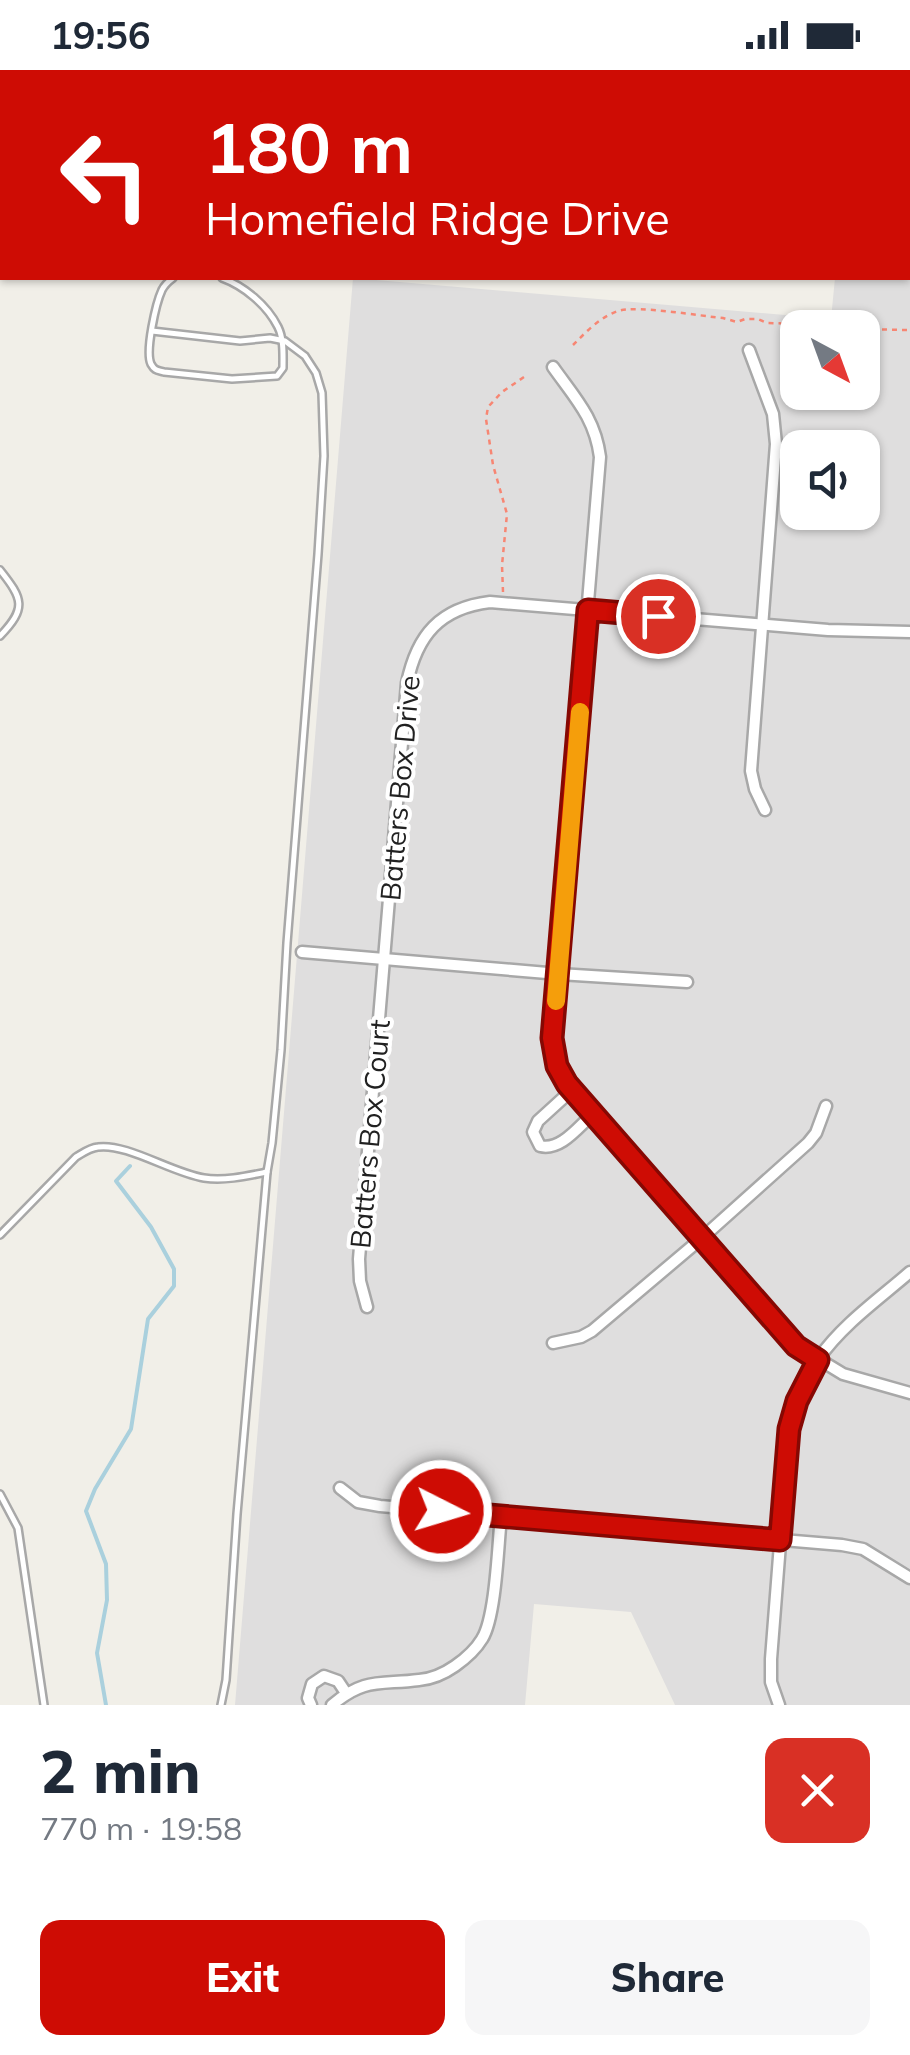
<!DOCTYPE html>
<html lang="en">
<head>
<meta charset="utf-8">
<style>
	body { margin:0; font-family:Mulish,sans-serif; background:#f6f6f7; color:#1f2937; height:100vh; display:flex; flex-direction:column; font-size:38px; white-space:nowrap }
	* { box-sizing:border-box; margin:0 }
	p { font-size:32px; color:#747a83 }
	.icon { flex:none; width:55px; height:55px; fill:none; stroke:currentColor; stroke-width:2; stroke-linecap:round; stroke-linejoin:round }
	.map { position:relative; height:1635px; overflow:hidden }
	.details { display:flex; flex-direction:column; background:#fff; flex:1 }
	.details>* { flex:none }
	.top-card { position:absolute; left:0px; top:0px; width:910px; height:210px; box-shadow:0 2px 8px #0004; background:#ce0c04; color:#fff; overflow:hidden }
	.needle { width:65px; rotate:139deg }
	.buttons { position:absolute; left:780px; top:240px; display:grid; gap:20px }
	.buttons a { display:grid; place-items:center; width:100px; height:100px; border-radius:20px; background:#fff; box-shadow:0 2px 8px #0004; font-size:50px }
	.pin { position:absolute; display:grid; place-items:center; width:85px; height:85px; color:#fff; margin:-42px; border:5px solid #fff; border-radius:50%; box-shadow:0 2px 10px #0007 }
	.me { position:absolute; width:110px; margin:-55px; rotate:95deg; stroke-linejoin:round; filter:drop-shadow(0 0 8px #0008) }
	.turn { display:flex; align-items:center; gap:35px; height:210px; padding:0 40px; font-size:45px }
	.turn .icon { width:130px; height:130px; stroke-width:2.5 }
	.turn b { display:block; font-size:70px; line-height:85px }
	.round { display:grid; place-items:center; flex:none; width:105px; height:105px; border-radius:20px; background:#f6f6f7 }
	.headline { display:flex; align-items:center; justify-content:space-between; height:170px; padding:0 40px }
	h1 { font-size:60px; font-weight:800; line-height:75px }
	.primary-button { display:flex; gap:20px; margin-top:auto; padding:20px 40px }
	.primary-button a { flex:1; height:115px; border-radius:20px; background:#ce0c04; color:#fff; font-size:40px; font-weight:800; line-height:115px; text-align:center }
	.primary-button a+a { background:#f6f6f7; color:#1f2937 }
	.status { display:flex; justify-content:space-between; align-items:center; height:70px; padding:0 50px; background:#fff; direction:ltr }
	.status svg { height:28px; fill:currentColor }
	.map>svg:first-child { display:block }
	.residential { fill:#dfdede; fill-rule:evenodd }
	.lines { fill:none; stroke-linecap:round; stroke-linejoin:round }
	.stream { stroke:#aad0dd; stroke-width:4 }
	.lane-casing { stroke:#a8a8a8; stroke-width:10 }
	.street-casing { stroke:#a8a8a8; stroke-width:15 }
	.path { stroke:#f78673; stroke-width:2.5; stroke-dasharray:5 5; stroke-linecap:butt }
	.lane { stroke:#fff; stroke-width:5 }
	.street { stroke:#fff; stroke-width:10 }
	.route-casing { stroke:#860803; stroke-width:25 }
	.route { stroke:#ce0c04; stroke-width:18 }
	.slow { stroke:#f59e0b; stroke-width:18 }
	.labels { text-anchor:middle; stroke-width:8; stroke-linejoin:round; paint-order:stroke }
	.street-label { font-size:28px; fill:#212121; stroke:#fff }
</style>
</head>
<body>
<div class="status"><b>19:56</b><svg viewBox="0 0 49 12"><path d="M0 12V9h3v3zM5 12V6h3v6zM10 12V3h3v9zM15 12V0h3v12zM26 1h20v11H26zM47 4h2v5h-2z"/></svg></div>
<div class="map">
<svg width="910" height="1635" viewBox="0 0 910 1635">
	<rect width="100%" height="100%" fill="#f1efe8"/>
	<path class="residential" d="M855,0H910V1635H675L631,1542L534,1534L525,1635H235L353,208L831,249L835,208H908V2H855ZM798,258H862V322H798ZM798,378H862V442H798Z"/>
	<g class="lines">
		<polyline class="stream" points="106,1635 97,1583 107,1530 106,1494 86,1441 95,1419 131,1359 148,1249 174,1216 174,1199 151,1157 116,1111 130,1096"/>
		<g class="lane-casing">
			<g id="lane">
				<polyline points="207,0 208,2"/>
				<polyline points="426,0 457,2"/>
				<polyline points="705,2 705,0"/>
				<polyline points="889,2 891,0"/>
				<polyline points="908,152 910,152"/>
				<path d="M173,208C169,211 164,216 162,220C156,233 145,281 151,294C155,301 157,300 164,302L232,309L277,306L283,298C283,285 284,269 278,257C267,235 244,216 222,208"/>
				<polyline points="152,261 240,271 270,268 285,271 305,286 316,303 322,323 324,386 318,484 287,873 281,980 272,1073 267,1102 237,1444 226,1610 221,1635"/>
				<path d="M0,500C23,529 27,538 0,566"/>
				<path d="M0,1165L76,1087C83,1083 89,1078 98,1077C127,1073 172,1103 204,1108C225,1111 247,1106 267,1102"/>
				<polyline points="0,1424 18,1458 44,1635"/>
			</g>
		</g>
		<g class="street-casing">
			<g id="street">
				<polyline points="749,280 773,344 776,374 751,701 755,719 765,740"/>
				<path d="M553,297C575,328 595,348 600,387L552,968L557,996L567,1014L797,1276L843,1304L910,1323"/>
				<polyline points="302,882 559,904 687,912"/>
				<path d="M572,1020L538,1051L533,1062L540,1076C561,1081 578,1057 593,1044"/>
				<path d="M367,1237L360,1211L359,1189L407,613C417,565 440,538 490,532L828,560L910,562"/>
				<polyline points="553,1273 581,1267 592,1261 702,1168 808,1073 816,1063 826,1036"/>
				<polyline points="340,1418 358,1432 380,1436 842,1475 863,1479 910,1508"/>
				<polyline points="311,1635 308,1628 312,1614 324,1606 338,1611 346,1623"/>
				<path d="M332,1635C365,1607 381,1615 419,1610C432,1609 445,1603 455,1596C465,1589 476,1579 482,1569C496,1547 498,1474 501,1446"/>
				<path d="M779,1635L771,1612V1589L789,1359C796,1334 804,1309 819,1288C843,1254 879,1229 910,1202"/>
			</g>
		</g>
		<g class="path">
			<polyline points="862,259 907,260"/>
			<path d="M573,275C586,262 600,247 618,241C637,235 700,246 723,248L737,252L745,249H758L767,253L807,254L825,258"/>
			<polyline points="503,522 502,495 507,444 493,395 486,349 488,337 502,322 524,307"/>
		</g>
		<use href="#lane" class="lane"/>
		<use href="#street" class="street"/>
	</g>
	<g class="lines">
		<g class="route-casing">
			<polyline id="route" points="441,1441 780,1470 789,1359 797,1331 818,1290 796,1276 567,1014 557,996 552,968 588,540 658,546"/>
		</g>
		<use href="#route" class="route"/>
		<polyline class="slow" points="556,931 580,642"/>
	</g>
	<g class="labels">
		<g class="street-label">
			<text transform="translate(400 718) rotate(-85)" y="10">Batters Box Drive</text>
			<text transform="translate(370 1064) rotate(-85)" y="10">Batters Box Court</text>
		</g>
	</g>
</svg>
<div class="buttons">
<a><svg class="needle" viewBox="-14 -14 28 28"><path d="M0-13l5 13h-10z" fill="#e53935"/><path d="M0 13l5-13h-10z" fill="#747a83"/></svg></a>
<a><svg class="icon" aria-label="sound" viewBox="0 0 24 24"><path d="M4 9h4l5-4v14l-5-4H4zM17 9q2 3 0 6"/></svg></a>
</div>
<div class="pin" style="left:658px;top:546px;background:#d93025"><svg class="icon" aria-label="arrive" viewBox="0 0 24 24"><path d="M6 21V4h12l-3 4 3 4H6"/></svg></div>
<svg class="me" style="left:441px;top:1441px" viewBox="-20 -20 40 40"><circle r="17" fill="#ce0c04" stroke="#fff" stroke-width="3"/><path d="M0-11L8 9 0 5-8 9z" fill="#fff"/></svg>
<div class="top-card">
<div class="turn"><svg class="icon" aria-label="left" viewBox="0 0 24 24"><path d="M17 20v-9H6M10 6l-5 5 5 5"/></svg><div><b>180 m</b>Homefield Ridge Drive</div></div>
</div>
</div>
<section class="details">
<div class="headline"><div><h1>2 min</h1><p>770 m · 19:58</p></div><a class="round" style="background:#d93025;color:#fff"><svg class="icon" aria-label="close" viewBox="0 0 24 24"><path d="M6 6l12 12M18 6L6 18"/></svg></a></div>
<div class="primary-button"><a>Exit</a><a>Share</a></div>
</section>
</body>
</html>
